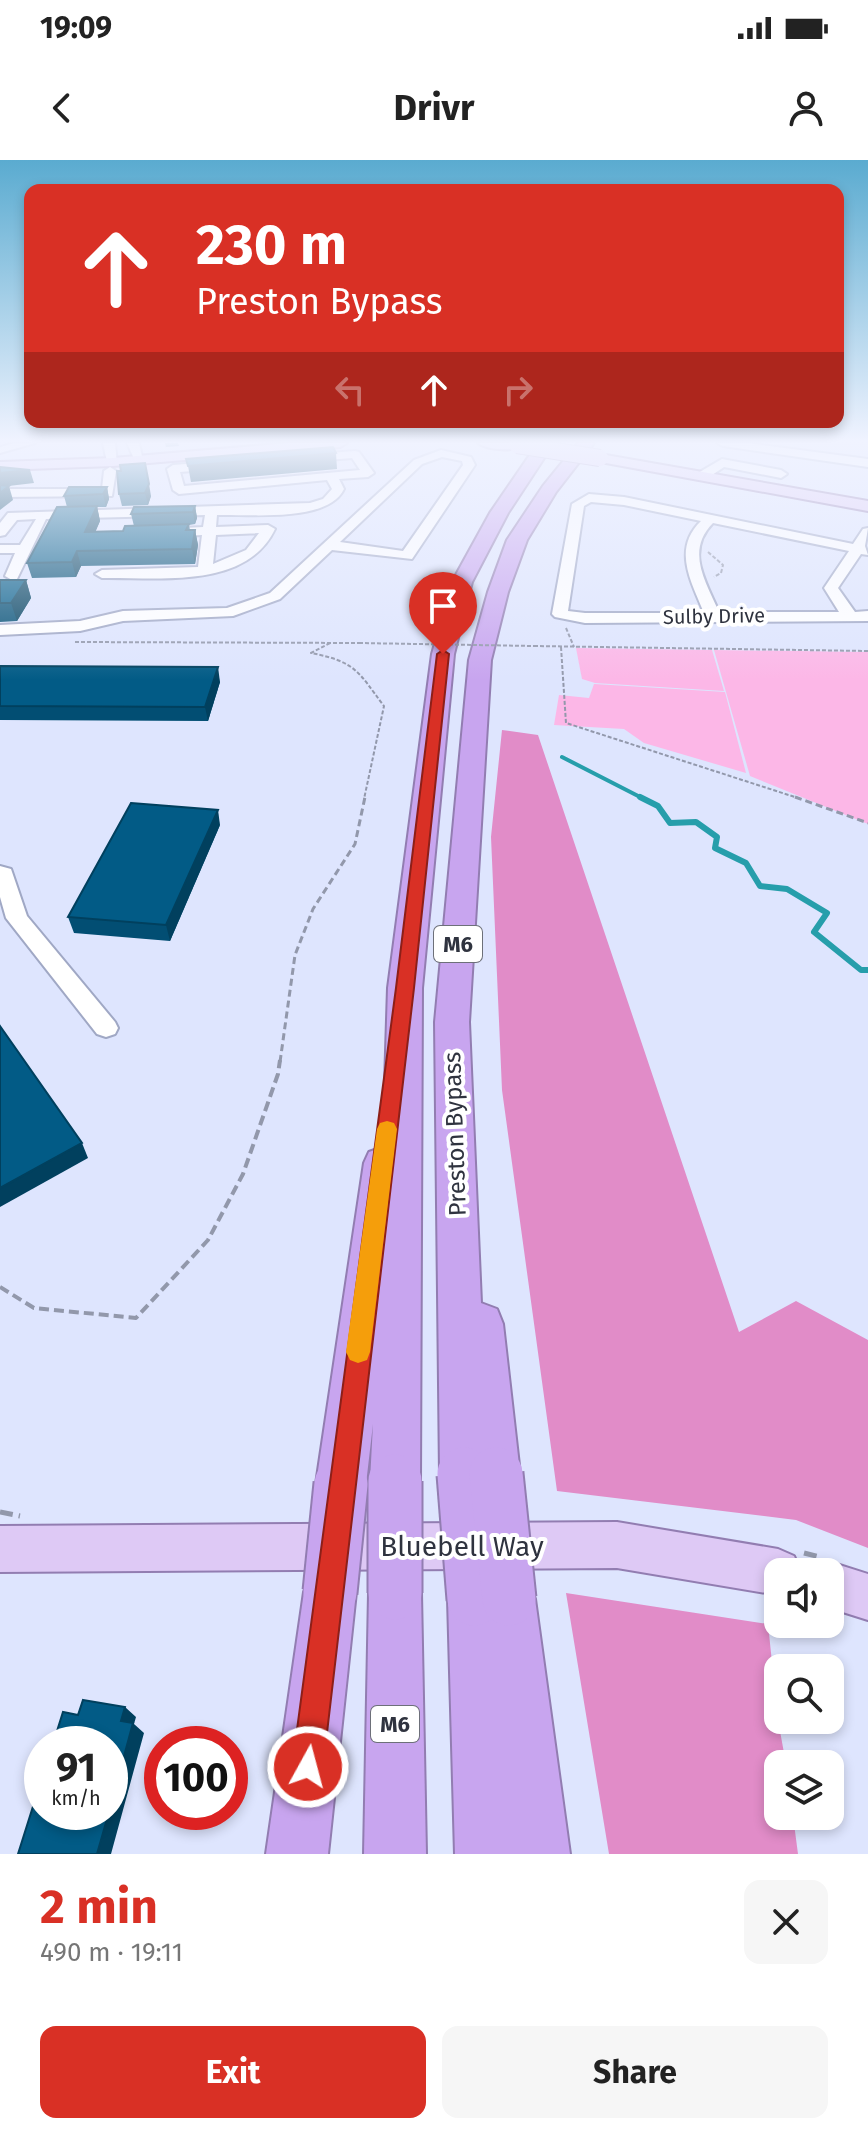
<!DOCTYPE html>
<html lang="en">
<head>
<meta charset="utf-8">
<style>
	body { margin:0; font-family:"Fira Sans",sans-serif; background:#f6f6f6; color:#222; height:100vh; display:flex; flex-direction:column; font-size:30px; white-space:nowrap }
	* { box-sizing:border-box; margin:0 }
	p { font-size:26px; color:#767676 }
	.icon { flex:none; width:44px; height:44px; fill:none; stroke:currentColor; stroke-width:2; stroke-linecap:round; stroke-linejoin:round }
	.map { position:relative; height:1694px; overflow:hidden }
	.sheet { display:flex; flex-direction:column; background:#fff; flex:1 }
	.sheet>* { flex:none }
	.hud { position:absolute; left:24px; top:24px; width:820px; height:244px; border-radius:16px; box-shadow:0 4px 12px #0003; background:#d93025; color:#fff; overflow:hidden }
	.tools { position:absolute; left:764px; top:1398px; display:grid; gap:16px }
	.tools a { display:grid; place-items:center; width:80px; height:80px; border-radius:16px; background:#fff; box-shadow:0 4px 12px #0003; font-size:40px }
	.speed { position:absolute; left:24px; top:1566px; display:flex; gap:16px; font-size:40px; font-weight:700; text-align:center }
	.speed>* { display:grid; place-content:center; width:104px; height:104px; border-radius:50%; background:#fff; box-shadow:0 4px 12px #0003; line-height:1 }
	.speed small { font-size:20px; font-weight:400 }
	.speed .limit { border:12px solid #d22; background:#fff; color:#111 }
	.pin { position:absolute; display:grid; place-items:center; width:68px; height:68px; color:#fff; margin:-82px -34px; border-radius:50% 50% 50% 0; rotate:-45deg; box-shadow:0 0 8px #0007 }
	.pin .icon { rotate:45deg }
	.me { position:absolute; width:88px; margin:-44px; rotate:7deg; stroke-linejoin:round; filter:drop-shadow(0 0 6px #0008) }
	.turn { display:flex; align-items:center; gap:28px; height:168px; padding:0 40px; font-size:36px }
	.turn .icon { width:104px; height:104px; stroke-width:2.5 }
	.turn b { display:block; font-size:56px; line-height:68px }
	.lanes { display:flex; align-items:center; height:76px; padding:0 40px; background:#0003; justify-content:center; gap:40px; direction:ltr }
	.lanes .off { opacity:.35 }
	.round { display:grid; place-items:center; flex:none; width:84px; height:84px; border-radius:16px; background:#f6f6f6 }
	.headline { display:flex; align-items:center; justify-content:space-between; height:136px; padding:0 40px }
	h1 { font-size:48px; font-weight:700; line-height:60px; color:#d93025 }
	.primary-button { display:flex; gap:16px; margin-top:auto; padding:16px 40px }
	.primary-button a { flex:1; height:92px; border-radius:16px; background:#d93025; color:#fff; font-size:32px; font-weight:700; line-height:92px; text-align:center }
	.primary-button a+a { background:#f6f6f6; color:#222 }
	.status { display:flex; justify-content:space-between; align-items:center; height:56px; padding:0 40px; background:#fff; direction:ltr }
	.status svg { height:22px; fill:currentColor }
	header { display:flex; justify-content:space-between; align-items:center; height:104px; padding:0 40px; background:#fff; font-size:36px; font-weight:700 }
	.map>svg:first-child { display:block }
	.green { fill:#fcb7e7 }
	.forest { fill:#e18cc8 }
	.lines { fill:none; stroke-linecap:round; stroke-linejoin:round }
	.stream-far1 { stroke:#269eab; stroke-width:4 }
	.stream { stroke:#269eab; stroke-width:6 }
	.minor-casing { stroke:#a0a8c5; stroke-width:4 }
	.major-casing { stroke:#927db1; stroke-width:4 }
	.highway-casing { stroke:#927db1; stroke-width:4 }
	.path-far3 { stroke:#9298ab; stroke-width:2; stroke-dasharray:4 2; stroke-linecap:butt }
	.path-far2 { stroke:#9298ab; stroke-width:3; stroke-dasharray:7 4; stroke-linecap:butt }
	.path-far1 { stroke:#9298ab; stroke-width:4; stroke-dasharray:10 5; stroke-linecap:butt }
	.path { stroke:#9298ab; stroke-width:5; stroke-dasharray:13 6; stroke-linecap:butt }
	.minor { fill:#fff; fill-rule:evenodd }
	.major { fill:#dec9f5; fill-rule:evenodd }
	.highway { fill:#c8a5ef; fill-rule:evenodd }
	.major-bridge-casing { stroke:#927db1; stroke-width:18; stroke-linecap:butt }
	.highway-bridge-casing { stroke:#927db1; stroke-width:57; stroke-linecap:butt }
	.path-bridge { stroke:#9298ab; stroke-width:2; stroke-dasharray:4 2; stroke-linecap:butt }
	.major-bridge { stroke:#dec9f5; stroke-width:16 }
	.highway-bridge { stroke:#c8a5ef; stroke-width:53 }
	.wall { fill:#024e73 }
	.shaded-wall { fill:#01405e }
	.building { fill:#025b86; stroke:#01405e; stroke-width:2 }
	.route { fill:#d93025; stroke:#8d1f18; stroke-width:2 }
	.slow { fill:#f59e0b }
	.labels { text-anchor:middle; stroke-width:8; stroke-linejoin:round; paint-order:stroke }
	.far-street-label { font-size:20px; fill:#2f333f; stroke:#fff }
	.shield { fill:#fff; stroke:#6d7079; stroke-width:2 }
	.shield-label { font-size:22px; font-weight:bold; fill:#2f333f }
	.street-label { font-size:24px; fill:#2f333f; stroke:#fff }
	.near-street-label { font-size:28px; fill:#2f333f; stroke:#fff }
</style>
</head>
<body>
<div class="status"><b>19:09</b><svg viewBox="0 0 49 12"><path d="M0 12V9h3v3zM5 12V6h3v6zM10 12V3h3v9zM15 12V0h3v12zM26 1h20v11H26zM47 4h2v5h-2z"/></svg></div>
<header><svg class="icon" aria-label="back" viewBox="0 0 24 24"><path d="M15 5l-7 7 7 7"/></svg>Drivr<svg class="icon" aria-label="person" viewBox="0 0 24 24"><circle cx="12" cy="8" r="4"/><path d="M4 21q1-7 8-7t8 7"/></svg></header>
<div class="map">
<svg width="868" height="1694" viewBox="0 0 868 1694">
	<rect width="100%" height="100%" fill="#dee5fe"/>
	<g class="green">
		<polygon points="576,488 712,490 724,531 595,523 582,519"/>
		<polygon points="714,490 868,492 868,664 750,616"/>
		<polygon points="594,524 725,532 746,613 644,583 624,569 554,565 559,535 589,538"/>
	</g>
	<g class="forest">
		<polygon points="502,570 538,575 739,1172 796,1141 868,1180 868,1388 796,1360 557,1331 502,930 491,677"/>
		<polygon points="566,1433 768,1464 778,1560 786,1604 778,1604 778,1656 793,1656 798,1694 609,1694"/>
	</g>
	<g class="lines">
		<polyline class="stream-far1" points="562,597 644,639"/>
		<polyline class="stream" points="640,637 658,646 670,663 696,662 717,677 715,688 746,703 760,726 787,729 827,753 814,772 861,810 868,810"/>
		<g class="minor-casing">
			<g id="minor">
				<polygon points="15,283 35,283 0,293 0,287"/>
				<polygon points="103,283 115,283 117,304 107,302"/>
				<polygon points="127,283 139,283 143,301 135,301"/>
				<polygon points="717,283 747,283 868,299 868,307 723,286"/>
				<path d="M441,290L471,297L475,305L412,399L332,390L280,439L233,456L123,461L80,471L0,475V465L80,461L123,451L227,448L270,433L414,300ZM442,297L462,301L463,305L403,391L340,382L422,304Z"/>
				<path d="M355,291L359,292L374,313L368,317L339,319L344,329C328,363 249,354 217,355L216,367L268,365L275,369C246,430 158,417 102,418L95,414L102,410L198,407L202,375L163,377L156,373L163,369L203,367L205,355L46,359L17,419L12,420L5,416L15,393H0V385H20L36,359L17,360L5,375L0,376V363L8,353L310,343L323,339L332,329L327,320L179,334L173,330L167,309L173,305ZM352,298L360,310L184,326L180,312ZM259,373L246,390L213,404L216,375Z"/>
				<polygon points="722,299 781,310 787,314 781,318 724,307 706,319 698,319 698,313"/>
				<polygon points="110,307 116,311 112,336 0,337 0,329 102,329 104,311"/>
				<path d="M589,334L624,337L853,384L863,369L868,368L865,386L868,395L861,394L838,428L855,452L868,451V461L585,463L555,457L552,454L572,344ZM591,342L624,345L701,361C672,389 691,421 704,453H585L568,451L584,346ZM713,363L849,391L824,428L839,452H719C706,422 685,391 713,363Z"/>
				<polygon points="0,706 11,709 27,756 115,862 118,868 115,874 106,877 97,874 6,758 0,737"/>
			</g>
		</g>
		<g class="major-casing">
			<g id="major">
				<polygon points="290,283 347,283 340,287 113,306 0,310 0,302 113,298"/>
				<path d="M478,283H523L524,285C514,292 488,290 478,283Z"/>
				<polygon points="600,294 868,341 868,351 595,301 595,295"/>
				<polygon points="617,1362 778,1389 794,1396 801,1412 778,1412 778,1435 617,1408 0,1412 0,1366"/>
				<polygon points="830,1402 868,1414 868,1460 830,1448 830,1412 812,1412"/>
			</g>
		</g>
		<g class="highway-casing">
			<g id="highway">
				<polygon points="538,283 554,283 508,353 472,422 454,494 422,828 420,1321 412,1338 395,1346 378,1338 370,1321 373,1264 366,1324 358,1341 341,1349 324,1341 316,1324 364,1003 369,992 383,987 388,828 432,494 452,422 490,353"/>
				<polygon points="578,283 594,283 556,332 527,380 508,432 491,500 469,862 481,1143 497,1149 503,1164 520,1314 513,1331 496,1338 480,1332 464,1338 447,1331 440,1314 435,862 469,500 488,432 507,380 543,326"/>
				<polygon points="330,1406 349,1413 356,1432 328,1694 266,1694 304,1432 311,1413"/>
				<polygon points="395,1407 414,1414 421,1433 426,1694 364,1694 369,1433 376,1414"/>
				<polygon points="474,1413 492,1420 509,1413 528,1420 535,1439 570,1694 455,1694 448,1439 455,1420"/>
			</g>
		</g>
		<g class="path-far3">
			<polyline points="708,392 723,405 721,413 714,417"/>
			<polyline points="566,468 574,487"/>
			<polyline points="75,482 359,483"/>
			<path d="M330,483L311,493C357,502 358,512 384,546L364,639"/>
			<polyline points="534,486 868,491"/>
			<polyline points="561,487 566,563 801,639"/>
		</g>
		<g class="path-far2">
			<polyline points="795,637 868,663"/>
			<polyline points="280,902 295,795 313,749 355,684 365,637"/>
		</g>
		<polyline class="path-far1" points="0,1127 34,1148 136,1158 208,1080 243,1014 278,914 280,900"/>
		<g class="path">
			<polyline points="0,1352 20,1356"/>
			<polyline points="804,1393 820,1397"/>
		</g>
		<use href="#minor" class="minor"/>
		<use href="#major" class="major"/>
		<use href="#highway" class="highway"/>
		<g class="major-bridge-casing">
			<polyline id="major-bridge" points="517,285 600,298"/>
		</g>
		<g class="highway-bridge-casing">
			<g id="highway-bridge">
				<polyline points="464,1314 474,1439"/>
				<polyline points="496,1314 509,1439"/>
				<polyline points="395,1321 395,1433"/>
				<polyline points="330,1432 341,1324"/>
			</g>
		</g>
		<polyline class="path-bridge" points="359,483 534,486"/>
		<use href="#major-bridge" class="major-bridge"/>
		<use href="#highway-bridge" class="highway-bridge"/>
	</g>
	<g class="wall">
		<polygon points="121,311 151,336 148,345 122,346 119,334"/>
		<polygon points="107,327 109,339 106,347 97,347 100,361 95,372 123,371 134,366 131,354 195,346 197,358 195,364 189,365 190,370 195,370 198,385 195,404 81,406 76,417 32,418 27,403 67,347 64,336"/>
		<polygon points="0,420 26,420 31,438 17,461 0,462"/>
		<polygon points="0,506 220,522 208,561 0,560"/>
		<polygon points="220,665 170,781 74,773 68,757"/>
	</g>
	<g class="shaded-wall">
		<polygon points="165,283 178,283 179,286 166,287"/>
		<polygon points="336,293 337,309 191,322 188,306"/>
		<polygon points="30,310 34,323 0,327 0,313"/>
		<polygon points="149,324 151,336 148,345 145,333"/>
		<polygon points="9,326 13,340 0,350 0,333"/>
		<polygon points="107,327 109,339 106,347 103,334"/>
		<polygon points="97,346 100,361 89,387 85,372"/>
		<polygon points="195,346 197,358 195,364 193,352"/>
		<polygon points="195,370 198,385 195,404 192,389"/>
		<polygon points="77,391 81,406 76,417 72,402"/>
		<polygon points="26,420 31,438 17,461 11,443"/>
		<polygon points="218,507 220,522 208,561 205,547"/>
		<polygon points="218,650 220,665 170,781 166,765"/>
		<polygon points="82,983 88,998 0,1047 0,1028"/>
		<polygon points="125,1547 136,1557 134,1564 144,1573 111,1694 97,1694 109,1652 110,1652 121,1561"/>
	</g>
	<g class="building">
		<polygon points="333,287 336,293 188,306 186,299"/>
		<polygon points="145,303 149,324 145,333 119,334 117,311 121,311 120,305"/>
		<polygon points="0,307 30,310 0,313"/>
		<polygon points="0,325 9,326 0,333"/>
		<polygon points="69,327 107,327 103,334 64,336"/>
		<polygon points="97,346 85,372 123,371 125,366 189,364 186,370 195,370 192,389 77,391 72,402 27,403 57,347"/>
		<polygon points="195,346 193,352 131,354 134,347"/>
		<polygon points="0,420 26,420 11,443 0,443"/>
		<polygon points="0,506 218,507 205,547 0,546"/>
		<polygon points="131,643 218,650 166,765 68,757"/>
		<polygon points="0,866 82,983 0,1028"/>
		<polygon points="83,1540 125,1547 121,1561 133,1563 110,1648 110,1584 53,1584 63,1552 78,1555"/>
		<polygon points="42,1618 42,1652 109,1652 97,1694 18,1694"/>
	</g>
	<linearGradient id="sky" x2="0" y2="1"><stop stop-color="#5aabd0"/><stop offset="0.54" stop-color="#f0f3ff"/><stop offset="1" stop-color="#f0f3ff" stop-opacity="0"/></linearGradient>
	<rect width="868" height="520" fill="url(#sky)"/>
	<polygon class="route" points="443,490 449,494 414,828 323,1607 319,1618 308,1622 297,1618 292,1607 396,828 437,494"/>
	<polygon class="slow" points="387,961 394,963 397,969 370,1192 367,1200 358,1203 350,1200 346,1192 377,969 380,963"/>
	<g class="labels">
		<g class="far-street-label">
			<text transform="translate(714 456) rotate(-1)" y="7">Sulby Drive</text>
		</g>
		<g class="shield">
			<rect x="434" y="766" width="48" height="36" rx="6"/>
			<rect x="371" y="1546" width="48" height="36" rx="6"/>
		</g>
		<g class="shield-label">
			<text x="458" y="792">M6</text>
			<text x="395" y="1572">M6</text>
		</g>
		<g class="street-label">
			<text transform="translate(455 974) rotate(-92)" y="8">Preston Bypass</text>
		</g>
		<g class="near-street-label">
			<text x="462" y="1396">Bluebell Way</text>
		</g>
	</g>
</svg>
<div class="tools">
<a><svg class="icon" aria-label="sound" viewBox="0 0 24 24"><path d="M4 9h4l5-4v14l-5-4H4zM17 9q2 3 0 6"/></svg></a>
<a><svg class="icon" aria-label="search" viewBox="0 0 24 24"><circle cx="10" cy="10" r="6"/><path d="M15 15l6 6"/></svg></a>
<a><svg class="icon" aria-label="layers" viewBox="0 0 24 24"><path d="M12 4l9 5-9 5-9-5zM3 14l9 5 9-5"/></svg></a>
</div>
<div class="speed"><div>91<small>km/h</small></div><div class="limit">100</div></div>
<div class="pin" style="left:443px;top:494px;background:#d93025"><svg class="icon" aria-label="arrive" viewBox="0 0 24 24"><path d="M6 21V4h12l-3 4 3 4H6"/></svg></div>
<svg class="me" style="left:308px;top:1607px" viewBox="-20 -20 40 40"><circle r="17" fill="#d93025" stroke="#fff" stroke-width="3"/><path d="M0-11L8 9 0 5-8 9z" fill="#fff"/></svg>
<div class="hud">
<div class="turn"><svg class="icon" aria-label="ahead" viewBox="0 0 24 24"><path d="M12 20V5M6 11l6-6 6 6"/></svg><div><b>230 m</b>Preston Bypass</div></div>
<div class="lanes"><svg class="icon off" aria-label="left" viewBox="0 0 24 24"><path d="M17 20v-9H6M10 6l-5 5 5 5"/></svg><svg class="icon" aria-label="ahead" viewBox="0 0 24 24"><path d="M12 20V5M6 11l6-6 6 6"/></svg><svg class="icon off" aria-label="right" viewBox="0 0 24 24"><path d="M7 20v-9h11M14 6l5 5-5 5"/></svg></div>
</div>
</div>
<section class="sheet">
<div class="headline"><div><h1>2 min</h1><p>490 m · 19:11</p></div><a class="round"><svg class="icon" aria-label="close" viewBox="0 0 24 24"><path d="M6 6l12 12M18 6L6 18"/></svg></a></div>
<div class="primary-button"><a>Exit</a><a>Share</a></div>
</section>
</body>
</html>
